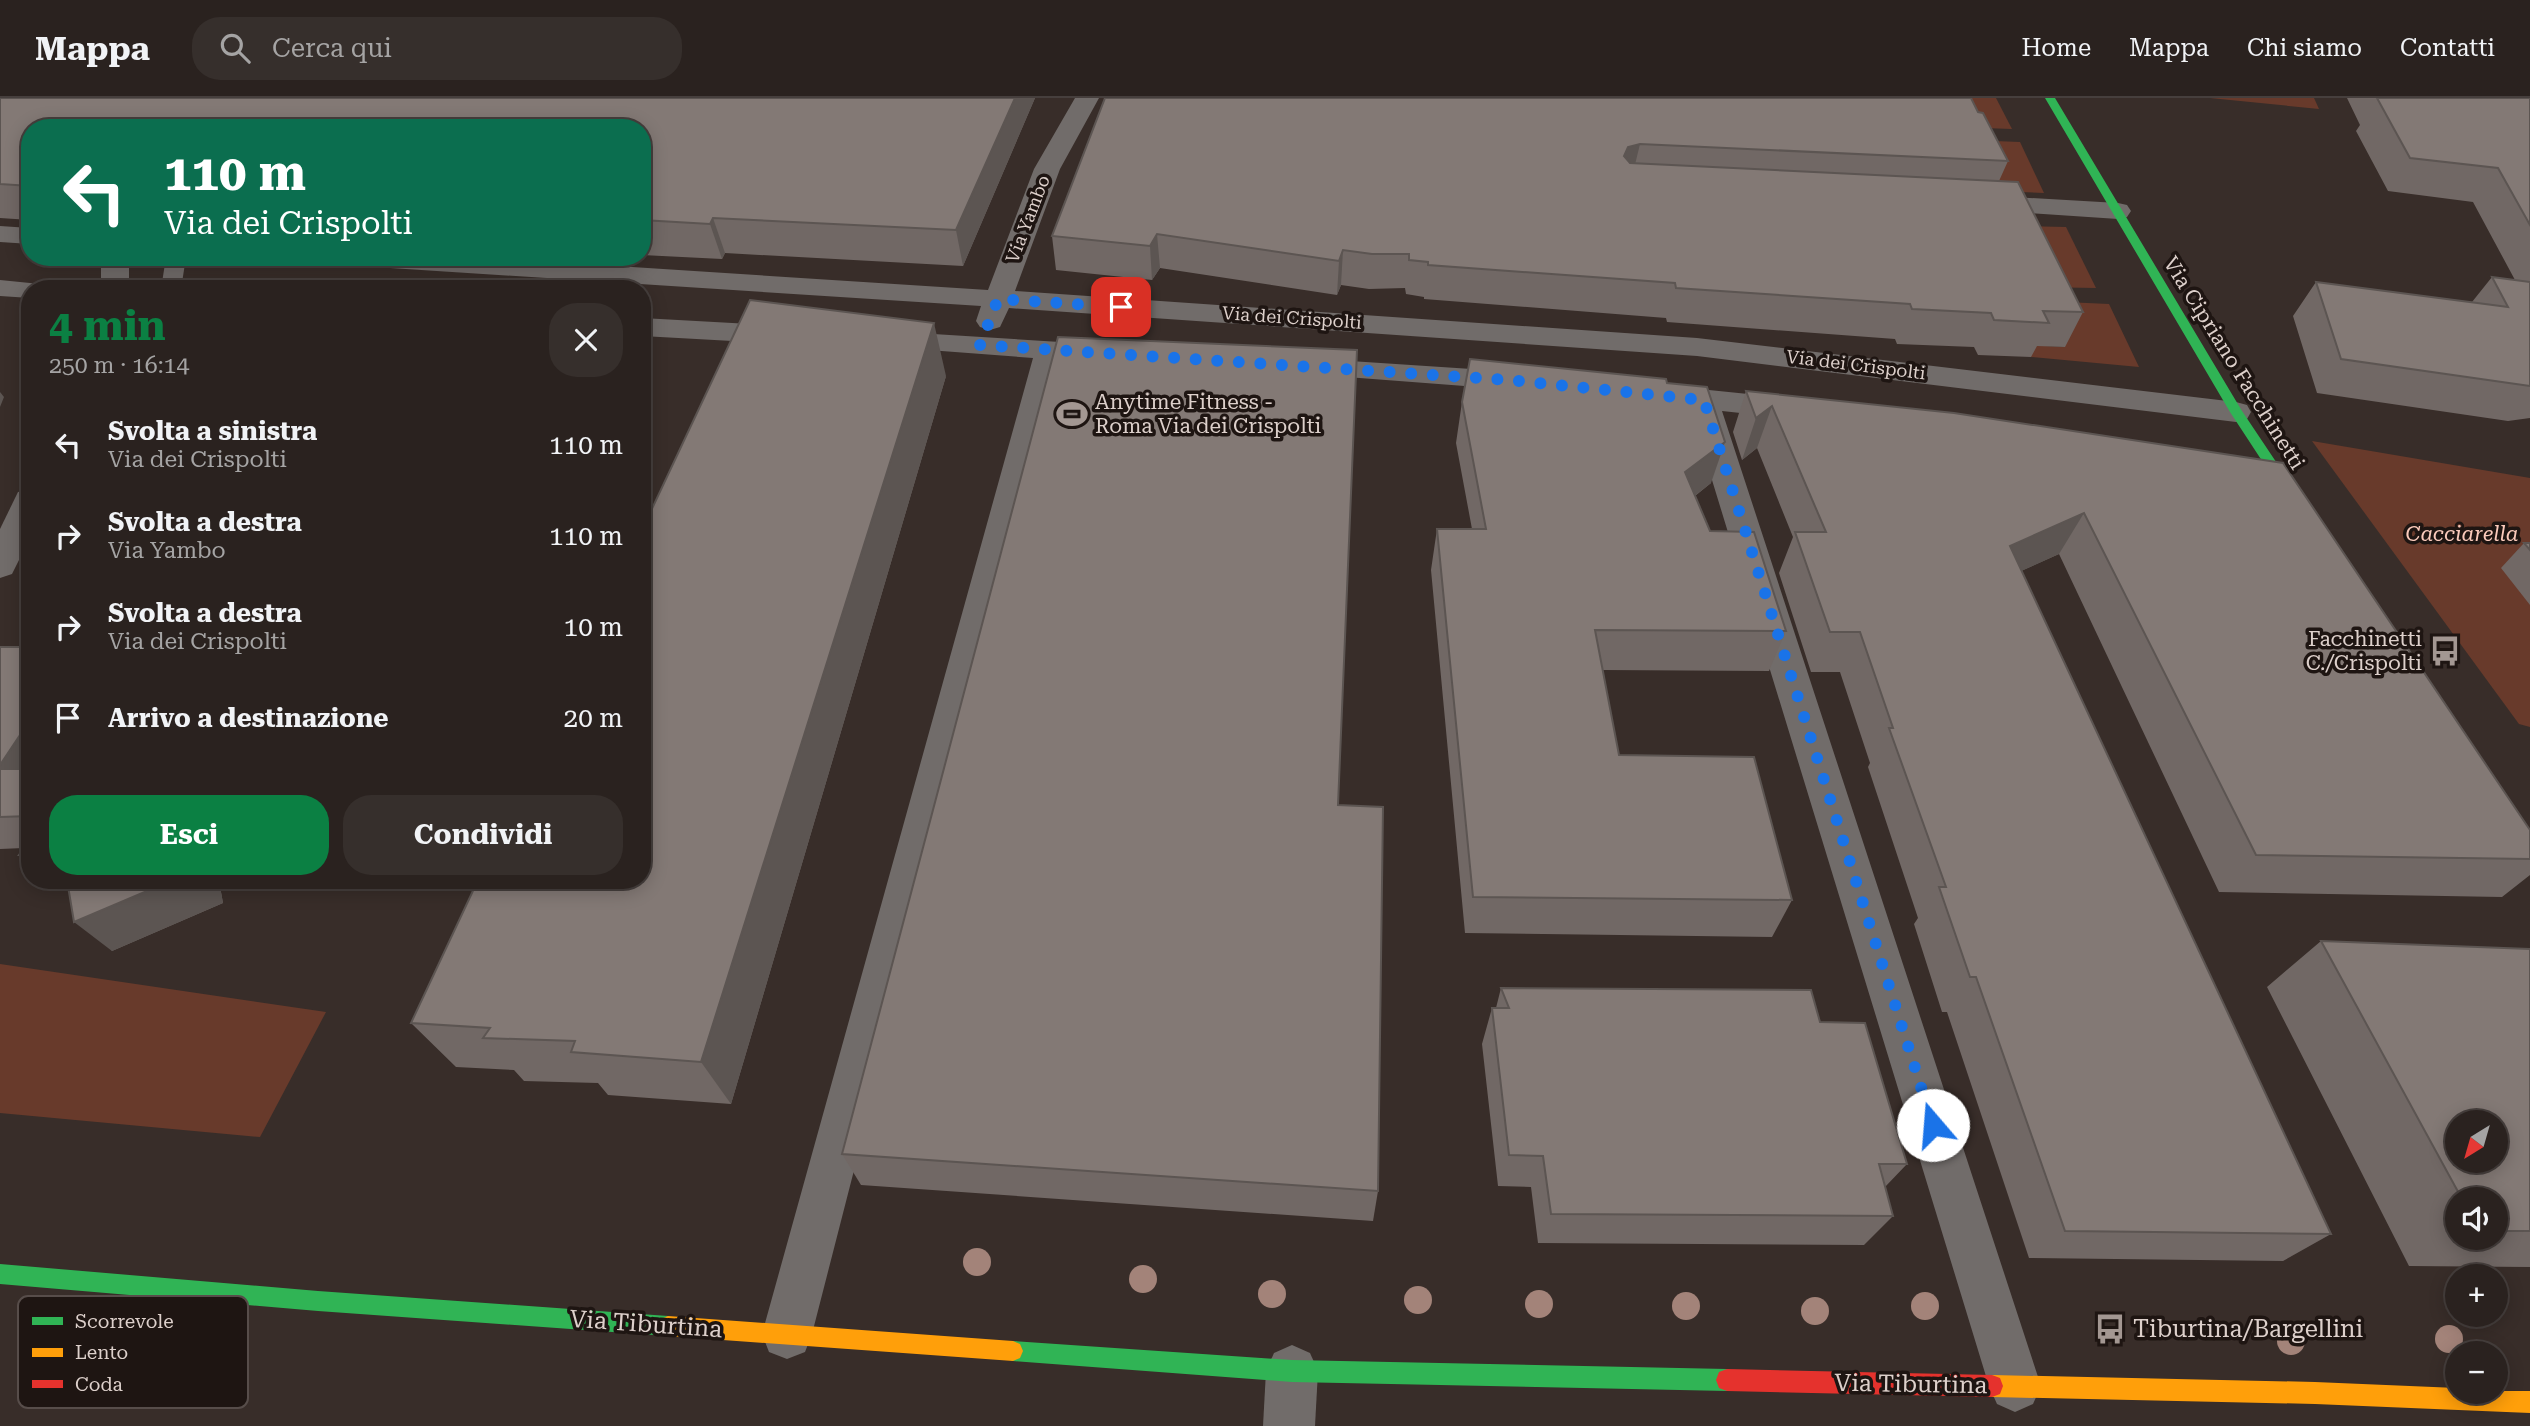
<!DOCTYPE html>
<html lang="it">
<head>
<meta charset="utf-8">
<style>
	body { margin:0; font-family:"Roboto Serif",serif; background:#362f2c; color:#f1f3f6; height:100vh; display:flex; flex-direction:column; font-size:26px; white-space:nowrap }
	* { box-sizing:border-box; margin:0 }
	p { font-size:23px; color:#a5a4a4 }
	.icon { flex:none; width:38px; height:38px; fill:none; stroke:currentColor; stroke-width:2; stroke-linecap:round; stroke-linejoin:round }
	.map { position:relative; flex:1; overflow:hidden }
	.details { position:absolute; left:21px; top:182px; width:630px; height:609px; display:flex; flex-direction:column; background:#2a221f; border-radius:28px; box-shadow:0 4px 18px #0003,0 0 0 2px #463f3d }
	.details>* { flex:none }
	.hud { position:absolute; left:21px; top:21px; width:630px; height:147px; border-radius:28px; box-shadow:0 4px 18px #0003,0 0 0 2px #463f3d; background:#0b6e4f; color:#fff; overflow:hidden }
	.needle { width:46px; rotate:217deg }
	.tools { position:absolute; left:2445px; top:1012px; display:grid; gap:14px }
	.tools a { display:grid; place-items:center; width:63px; height:63px; border-radius:50%; background:#2a221f; box-shadow:0 4px 18px #0003,0 0 0 2px #463f3d; font-size:35px }
	.pin { position:absolute; display:grid; place-items:center; width:60px; height:60px; color:#fff; margin:-30px; border-radius:14px; box-shadow:0 4px 10px #0006 }
	.me { position:absolute; width:77px; margin:-38px; rotate:342deg; stroke-linejoin:round; filter:drop-shadow(0 0 5px #0008) }
	.turn { display:flex; align-items:center; gap:24px; height:147px; padding:0 28px; font-size:32px }
	.turn .icon { width:91px; height:91px; stroke-width:2.5 }
	.turn b { display:block; font-size:49px; line-height:60px }
	.round { display:grid; place-items:center; flex:none; width:74px; height:74px; border-radius:28px; background:#362f2c }
	.head { display:flex; align-items:center; justify-content:space-between; height:119px; padding:0 28px }
	h1 { font-size:42px; font-weight:700; line-height:52px; color:#0b8043 }
	.action { display:flex; gap:14px; margin-top:auto; padding:14px 28px }
	.action a { flex:1; height:80px; border-radius:28px; background:#0b8043; color:#fff; font-size:28px; font-weight:700; line-height:80px; text-align:center }
	.action a+a { background:#362f2c; color:#f1f3f6 }
	ul { padding:0; list-style:none }
	li { display:flex; align-items:center; gap:21px; height:91px; padding:0 28px }
	li div { flex:1 }
	li b { display:block; font-size:26px }
	li em { font-style:normal }
	header { display:flex; align-items:center; gap:42px; box-sizing:border-box; height:98px; padding:0 35px; background:#2a221f; border-bottom:2px solid #463f3d }
	header strong { font-size:33px }
	nav { display:flex; gap:38px; margin-inline-start:auto; font-size:24px }
	.search { width:490px; height:63px; background:#362f2c; display:flex; align-items:center; gap:18px; box-sizing:border-box; padding:0 24px; border-radius:28px; color:#a5a4a4; font-size:26px }
	.map>svg:first-child { display:block }
	.green { fill:#683a2b }
	.lines { fill:none; stroke-linecap:round; stroke-linejoin:round }
	.lane { fill:#716c6a; fill-rule:evenodd }
	.street { fill:#716c6a; fill-rule:evenodd }
	.fast { fill:#30b455; fill-rule:evenodd }
	.slow { fill:#ff9f0a; fill-rule:evenodd }
	.jam { fill:#e5322d; fill-rule:evenodd }
	.tree { fill:#a38379 }
	.wall { fill:#716865; fill-rule:evenodd }
	.shaded-wall { fill:#5c5552 }
	.building { fill:#837975; stroke:#5c5552; stroke-width:2; fill-rule:evenodd }
	.route { stroke:#1a73e8; stroke-width:12; stroke-dasharray:0 21.6 }
	.labels { text-anchor:middle; stroke-width:7; stroke-linejoin:round; paint-order:stroke }
	.far-street-label { font-size:18px; fill:#ddd0cb; stroke:#1e1512 }
	.street-label { font-size:21px; fill:#ddd0cb; stroke:#1e1512 }
	.poi-label { font-size:21px; fill:#ddd0cb; stroke:#1e1512; text-anchor:start }
	.park-label { font-size:21px; font-style:italic; fill:#facabb; stroke:#1e1512 }
	.near-street-label { font-size:24px; fill:#ddd0cb; stroke:#1e1512 }
	.near-poi-label { font-size:24px; fill:#ddd0cb; stroke:#1e1512; text-anchor:start }
	.key { fill:#1e1512; stroke:#574d4a; stroke-width:2 }
	.key-label { font-size:19px; fill:#ddd0cb }
</style>
</head>
<body>
<header>
<strong>Mappa</strong>
<div class="search"><svg class="icon" aria-label="search" viewBox="0 0 24 24"><circle cx="10" cy="10" r="6"/><path d="M15 15l6 6"/></svg>Cerca qui</div>
<nav><a>Home</a><a>Mappa</a><a>Chi siamo</a><a>Contatti</a></nav>
</header>
<div class="map">
<svg width="2530" height="1328" viewBox="0 0 2530 1328">
	<rect width="100%" height="100%" fill="#382d29"/>
	<g class="green">
		<polygon points="1942,0 1996,0 2012,31 1956,29"/>
		<polygon points="2210,0 2314,0 2319,11"/>
		<polygon points="1944,41 2020,44 2044,95 1991,93"/>
		<polygon points="1980,127 2066,129 2096,190 2036,189"/>
		<polygon points="2043,203 2109,206 2139,269 2031,259 2026,247 2064,249"/>
		<polygon points="2312,343 2530,380 2530,629 2519,626"/>
		<polygon points="0,866 326,914 260,1039 0,1015"/>
	</g>
	<g class="lines">
		<polygon class="lane" points="166,159 186,159 181,191 161,191"/>
		<g class="street">
			<polygon points="1075,0 1099,0 1060,71 1015,193 1697,240 2236,304 2247,307 2251,314 2247,321 2236,324 1697,258 1009,210 1000,229 990,232 980,229 976,223 981,208 344,167 334,165 330,159 478,159 988,192 1034,71"/>
			<polygon points="1977,97 2118,105 2127,107 2131,113 2127,119 2118,121 1968,111 1964,105 1968,99"/>
			<polygon points="0,128 30,130 30,146 0,144"/>
			<rect x="101" y="159" width="28" height="32"/>
			<polygon points="0,182 40,186 43,191 30,191 30,200 0,198"/>
			<polygon points="642,220 787,228 797,231 802,237 797,243 787,246 642,238"/>
			<polygon points="885,233 1108,247 1118,250 1123,256 1118,262 1108,265 1062,262 812,1236 805,1254 787,1261 769,1254 762,1236 1033,260 875,248 870,242 875,236"/>
			<polygon points="1305,260 1517,274 1528,276 1532,283 1528,290 1517,292 1294,275 1290,269 1294,263"/>
			<polygon points="1660,287 1796,301 1807,304 1811,311 1807,318 1796,321 1722,313 2041,1288 2033,1306 2015,1314 1997,1306 1989,1288 1690,310 1649,304 1645,297 1649,290"/>
			<polygon points="30,391 30,440 12,476 0,480 0,431 18,394"/>
			<polygon points="1292,1247 1310,1255 1318,1273 1315,1328 1263,1328 1266,1273 1274,1255"/>
		</g>
		<g class="fast">
			<polygon points="2045,0 2055,0 2242,313 2305,407 2303,410 2293,410 2230,314"/>
			<polygon points="0,1166 318,1193 668,1218 675,1221 678,1228 675,1235 668,1238 318,1213 0,1186"/>
			<polygon points="1013,1243 1292,1262 1727,1271 1735,1274 1738,1282 1735,1290 1727,1293 1292,1284 1013,1263 1006,1260 1003,1253 1006,1246"/>
		</g>
		<g class="slow">
			<polygon points="668,1218 1013,1243 1020,1246 1023,1253 1020,1260 1013,1263 668,1238 661,1235 658,1228 661,1221"/>
			<polygon points="1992,1277 2315,1284 2457,1290 2457,1293 2530,1293 2530,1315 2315,1306 1992,1299 1984,1296 1981,1288 1984,1280"/>
		</g>
		<polygon class="jam" points="1727,1271 1992,1277 2000,1280 2003,1288 2000,1296 1992,1299 1727,1293 1719,1290 1716,1282 1719,1274"/>
	</g>
	<g class="tree">
		<circle cx="977" cy="1164" r="14"/>
		<circle cx="1143" cy="1181" r="14"/>
		<circle cx="1272" cy="1196" r="14"/>
		<circle cx="1418" cy="1202" r="14"/>
		<circle cx="1539" cy="1206" r="14"/>
		<circle cx="1686" cy="1208" r="14"/>
		<circle cx="1925" cy="1208" r="14"/>
		<circle cx="1815" cy="1213" r="14"/>
		<circle cx="2449" cy="1241" r="14"/>
		<circle cx="2291" cy="1243" r="14"/>
	</g>
	<g class="wall">
		<polygon points="0,0 1035,0 963,168 725,155 722,161 642,157 642,30 30,30 30,122 0,120"/>
		<polygon points="1105,0 1978,14 2008,63 1999,83 2083,214 2065,249 2037,248 2031,259 1978,257 1974,249 1897,246 1895,241 1667,224 1666,220 1424,201 1424,199 1406,196 1405,190 1369,191 1341,187 1337,197 1160,170 1152,182 1056,172 1052,138"/>
		<polygon points="2347,0 2530,0 2530,320 2508,323 2317,295 2293,218 2316,184 2472,204 2492,179 2515,182 2473,104 2388,93 2356,33 2360,27"/>
		<polygon points="946,278 731,1006 608,997 598,985 524,983 514,972 456,969 411,925"/>
		<polygon points="1667,285 1711,385 1695,398 1710,433 1786,533 1769,573 1603,572 1619,657 1792,802 1772,839 1465,835 1431,472 1437,431 1472,431 1456,345 1462,304"/>
		<polygon points="1746,293 1954,315 2530,732 2530,777 2502,799 2219,794 2059,456 2021,473 2331,1136 2283,1163 2029,1160 1947,914 1942,914 1914,826 1918,820 1868,669 1870,665 1840,574 1811,574 1779,475 1793,439 1757,350 1742,362 1733,334"/>
		<polygon points="2524,445 2530,445 2530,507 2501,470"/>
		<polygon points="30,536 30,765 19,757 24,750 0,751 0,549 25,549"/>
		<polygon points="1338,707 1378,1093 1373,1123 861,1087 842,1056"/>
		<polygon points="51,782 228,782 219,783 223,805 112,853 68,788 58,787"/>
		<path d="M2321,843L2530,851V1169L2409,1168L2267,889ZM2457,1101H2496V1139H2457Z"/>
		<polygon points="1501,890 1820,924 1907,1066 1885,1089 1893,1118 1864,1147 1538,1145 1531,1089 1498,1088 1482,946 1492,910 1496,910"/>
	</g>
	<g class="shaded-wall">
		<polygon points="1015,0 1035,0 963,168 956,132"/>
		<polygon points="1640,46 1632,79 1624,58 1628,49"/>
		<polygon points="713,120 725,155 722,161 710,126"/>
		<polygon points="1157,136 1160,170 1152,182 1150,148"/>
		<polygon points="1343,152 1341,187 1337,197 1339,163"/>
		<polygon points="934,225 946,278 731,1006 701,964"/>
		<polygon points="0,294 4,299 0,309"/>
		<polygon points="1772,308 1757,350 1742,362 1756,320"/>
		<polygon points="1725,344 1711,385 1673,415 1685,374"/>
		<polygon points="2084,415 2059,456 1986,489 2010,448"/>
		<polygon points="30,622 30,698 0,673 0,667"/>
		<polygon points="173,782 217,782 219,783 223,805 112,853 74,824"/>
	</g>
	<g class="building">
		<polygon points="0,0 1015,0 956,132 713,120 710,126 642,122 642,30 30,30 30,88 0,86"/>
		<polygon points="1105,0 1971,0 1978,14 1983,15 2008,63 1640,46 1628,49 1624,58 1630,65 2018,84 2083,214 2043,213 2049,225 1994,222 1991,215 1912,211 1910,206 1676,190 1675,185 1428,167 1428,164 1409,162 1409,156 1372,156 1343,152 1339,163 1157,136 1150,148 1052,138"/>
		<polygon points="2377,0 2530,0 2530,127 2498,70 2410,60"/>
		<polygon points="2492,179 2530,184 2530,288 2341,261 2316,184 2508,209"/>
		<polygon points="750,202 934,225 701,964 571,954 575,943 483,940 490,930 411,925 478,782 642,782 642,432"/>
		<polygon points="1058,239 1357,252 1338,707 1383,709 1378,1093 842,1056"/>
		<polygon points="1470,261 1666,281 1667,285 1707,289 1725,344 1685,374 1710,433 1754,434 1786,533 1595,532 1619,657 1754,659 1792,802 1473,799 1437,431 1486,431 1462,304"/>
		<polygon points="1746,293 1954,315 2283,365 2530,732 2530,761 2256,757 2084,415 2010,448 2331,1136 2065,1133 1976,879 1970,879 1939,789 1946,789 1889,630 1893,630 1860,534 1830,534 1795,434 1826,434 1772,308 1756,320"/>
		<polygon points="2524,445 2530,445 2530,452"/>
		<polygon points="30,536 30,622 0,667 0,549 25,549"/>
		<polygon points="0,671 30,671 30,718 0,719"/>
		<polygon points="30,742 30,757 19,757"/>
		<polygon points="67,782 173,782 74,824"/>
		<path d="M2321,843L2530,851V1133H2496V1101H2462ZM2457,1024H2496V1062H2457Z"/>
		<polygon points="1501,890 1811,892 1820,924 1865,925 1907,1066 1879,1066 1893,1118 1551,1116 1543,1058 1509,1057 1492,910 1509,910"/>
	</g>
	<g class="lines">
		<polyline class="route" points="1121,209 998,201 980,247 1509,282 1704,302 1933,1027"/>
	</g>
	<defs>
		<g id="stadium-bare" transform="scale(2.415)"><path d="M0-5a6.5 5 0 1 0 0 10a6.5 5 0 1 0 0-10ZM-3.5-1.8h7v3.6h-7Z" fill="#a39792" stroke="#1e1512" stroke-width="2.5" paint-order="stroke"/></g>
		<g id="bus-bare" transform="scale(2.415)"><path d="M-5-6H5V4H4V6H2V4H-2V6H-4V4H-5ZM-3.5-4V0h7V-4ZM-3.5 1.2v1.5H-2V1.2ZM2 1.2v1.5H3.5V1.2Z" fill="#a39792" stroke="#1e1512" stroke-width="2.5" paint-order="stroke"/></g>
	</defs>
	<g fill-rule="evenodd">
		<use href="#stadium-bare" x="1072" y="316"/>
		<use href="#bus-bare" x="2445" y="553"/>
		<use href="#bus-bare" x="2110" y="1231"/>
	</g>
	<g class="labels">
		<g class="far-street-label">
			<text transform="translate(1028 121) rotate(-69)" y="6">Via Yambo</text>
			<text transform="translate(1292 220) rotate(4)" y="6">Via dei Crispolti</text>
			<text transform="translate(1856 267) rotate(7)" y="6">Via dei Crispolti</text>
		</g>
		<g class="street-label">
			<text transform="translate(2234 265) rotate(58)" y="7">Via Cipriano Facchinetti</text>
		</g>
		<g class="poi-label">
			<text x="1095" y="311">Anytime Fitness -<tspan x="1095" dy="24">Roma Via dei Crispolti</tspan></text>
			<text x="2422" y="548" text-anchor="end">Facchinetti<tspan x="2422" dy="24">C./Crispolti</tspan></text>
		</g>
		<g class="park-label">
			<text x="2462" y="443">Cacciarella</text>
		</g>
		<g class="near-street-label">
			<text transform="translate(646 1226) rotate(4)" y="8">Via Tiburtina</text>
			<text transform="translate(1911 1286) rotate(1)" y="8">Via Tiburtina</text>
		</g>
		<g class="near-poi-label">
			<text x="2133" y="1239">Tiburtina/Bargellini</text>
		</g>
	</g>
	<rect x="18" y="1198" width="230" height="112" rx="10" class="key"/>
	<rect x="32" y="1219" width="31" height="8" fill="#30b455"/>
	<rect x="32" y="1250" width="31" height="9" fill="#ff9f0a"/>
	<rect x="32" y="1282" width="31" height="8" fill="#e5322d"/>
	<g class="key-label">
		<text x="75" y="1230">Scorrevole</text>
		<text x="75" y="1261">Lento</text>
		<text x="75" y="1293">Coda</text>
	</g>
</svg>
<div class="tools">
<a><svg class="needle" viewBox="-14 -14 28 28"><path d="M0-13l5 13h-10z" fill="#e53935"/><path d="M0 13l5-13h-10z" fill="#a5a4a4"/></svg></a>
<a><svg class="icon" aria-label="sound" viewBox="0 0 24 24"><path d="M4 9h4l5-4v14l-5-4H4zM17 9q2 3 0 6"/></svg></a>
<a>+</a>
<a>−</a>
</div>
<div class="pin" style="left:1121px;top:209px;background:#d93025"><svg class="icon" aria-label="arrive" viewBox="0 0 24 24"><path d="M6 21V4h12l-3 4 3 4H6"/></svg></div>
<svg class="me" style="left:1933px;top:1027px" viewBox="-20 -20 40 40"><circle r="19" fill="#fff"/><path d="M0-13L10 11 0 6-10 11z" fill="#1a73e8"/></svg>
<div class="hud">
<div class="turn"><svg class="icon" aria-label="left" viewBox="0 0 24 24"><path d="M17 20v-9H6M10 6l-5 5 5 5"/></svg><div><b>110 m</b>Via dei Crispolti</div></div>
</div>
<section class="details">
<div class="head"><div><h1>4 min</h1><p>250 m · 16:14</p></div><a class="round"><svg class="icon" aria-label="close" viewBox="0 0 24 24"><path d="M6 6l12 12M18 6L6 18"/></svg></a></div>
<ul>
<li><svg class="icon" aria-label="left" viewBox="0 0 24 24"><path d="M17 20v-9H6M10 6l-5 5 5 5"/></svg><div><b>Svolta a sinistra</b><p>Via dei Crispolti</p></div><em>110 m</em></li>
<li><svg class="icon" aria-label="right" viewBox="0 0 24 24"><path d="M7 20v-9h11M14 6l5 5-5 5"/></svg><div><b>Svolta a destra</b><p>Via Yambo</p></div><em>110 m</em></li>
<li><svg class="icon" aria-label="right" viewBox="0 0 24 24"><path d="M7 20v-9h11M14 6l5 5-5 5"/></svg><div><b>Svolta a destra</b><p>Via dei Crispolti</p></div><em>10 m</em></li>
<li><svg class="icon" aria-label="arrive" viewBox="0 0 24 24"><path d="M6 21V4h12l-3 4 3 4H6"/></svg><div><b>Arrivo a destinazione</b></div><em>20 m</em></li>
</ul>
<div class="action"><a>Esci</a><a>Condividi</a></div>
</section>
</div>
</body>
</html>
